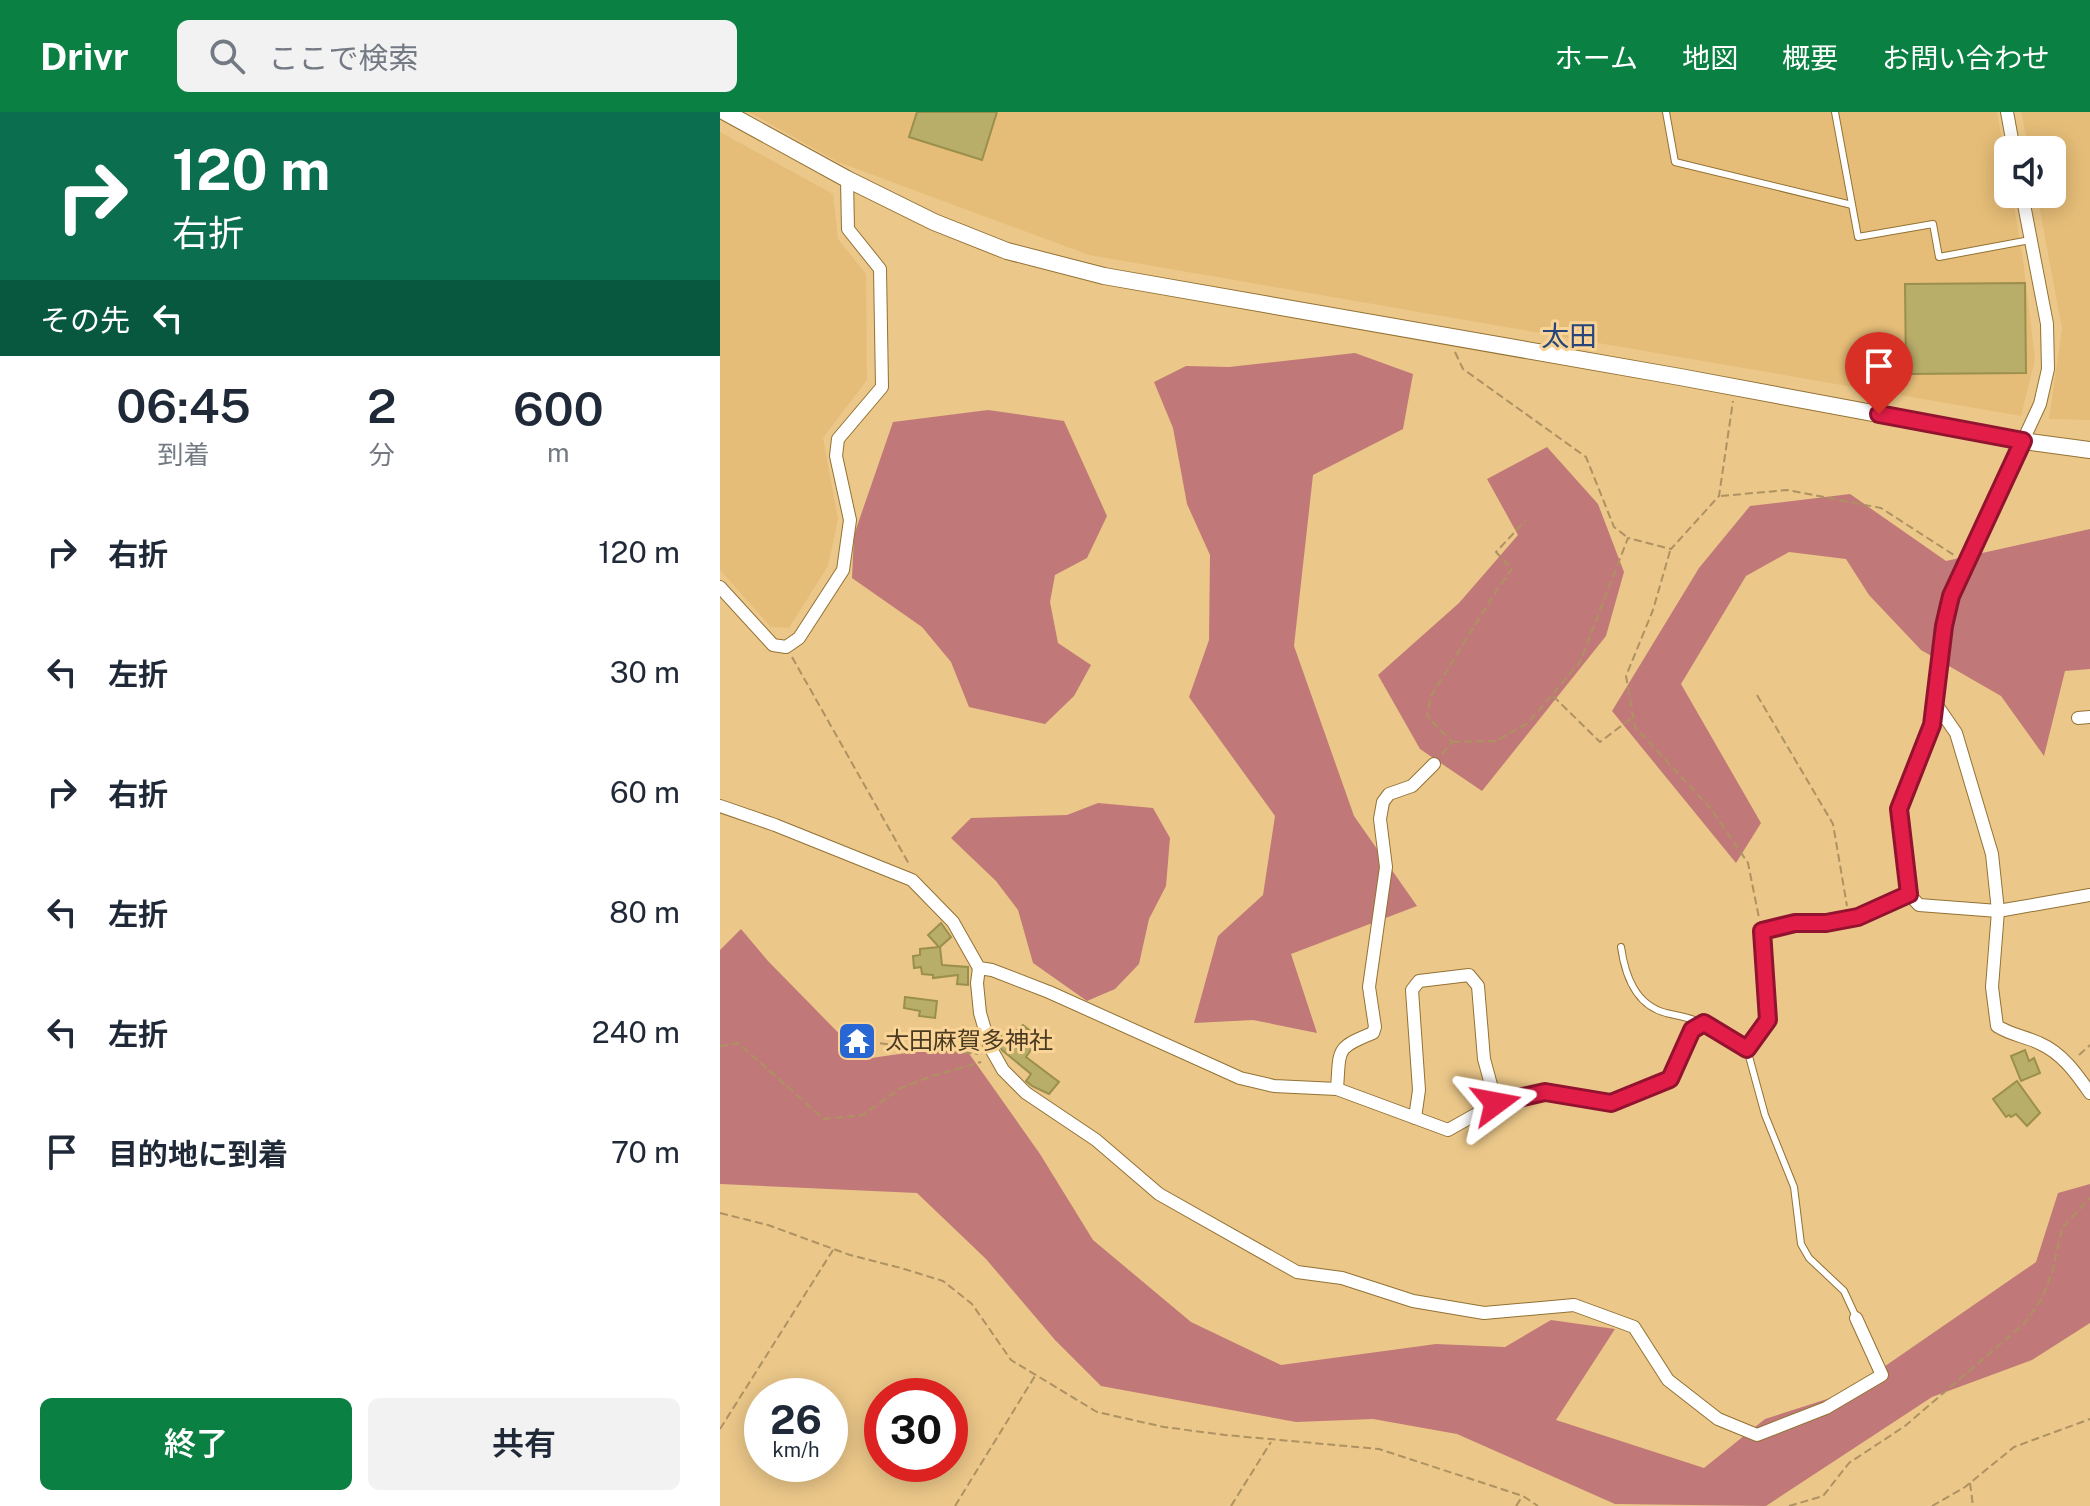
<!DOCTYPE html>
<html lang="ja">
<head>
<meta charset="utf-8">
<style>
	body { margin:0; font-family:"Public Sans","Noto Sans JP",sans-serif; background:#f2f2f3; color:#1f2937; height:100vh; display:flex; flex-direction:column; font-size:30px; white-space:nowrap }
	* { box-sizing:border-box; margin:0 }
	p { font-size:26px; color:#747a83 }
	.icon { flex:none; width:44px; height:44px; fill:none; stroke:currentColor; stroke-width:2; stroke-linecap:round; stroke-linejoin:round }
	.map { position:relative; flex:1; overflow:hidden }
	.drawer { display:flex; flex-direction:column; background:#fff; width:720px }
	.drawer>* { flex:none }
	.banner { background:#0b6e4f; color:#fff; overflow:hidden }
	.controls { position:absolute; left:1274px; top:24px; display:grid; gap:16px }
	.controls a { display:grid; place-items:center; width:72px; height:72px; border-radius:12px; background:#fff; box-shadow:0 4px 20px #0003; font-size:40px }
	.speed { position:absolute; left:24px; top:1266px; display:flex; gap:16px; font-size:40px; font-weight:700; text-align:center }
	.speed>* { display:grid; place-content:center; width:104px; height:104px; border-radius:50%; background:#fff; box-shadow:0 4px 20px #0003; line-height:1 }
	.speed small { font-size:20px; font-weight:400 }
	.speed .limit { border:12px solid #d22; background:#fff; color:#111 }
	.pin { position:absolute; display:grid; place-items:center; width:68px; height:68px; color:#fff; margin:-82px -34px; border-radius:50% 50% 50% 0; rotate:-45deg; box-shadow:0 0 8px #0007 }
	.pin .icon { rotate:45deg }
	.me { position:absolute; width:88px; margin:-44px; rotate:77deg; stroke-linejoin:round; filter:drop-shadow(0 0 6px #0008) }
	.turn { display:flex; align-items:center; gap:28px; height:168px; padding:0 40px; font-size:36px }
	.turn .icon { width:104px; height:104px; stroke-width:2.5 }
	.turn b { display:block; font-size:56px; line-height:68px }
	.then { display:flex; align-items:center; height:76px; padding:0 40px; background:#0003; gap:16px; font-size:30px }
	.eta { display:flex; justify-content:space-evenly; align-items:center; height:136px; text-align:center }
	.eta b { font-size:48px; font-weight:600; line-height:56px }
	.action { display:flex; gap:16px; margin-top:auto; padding:16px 40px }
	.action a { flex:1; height:92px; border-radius:12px; background:#0b8043; color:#fff; font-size:32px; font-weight:600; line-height:92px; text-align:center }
	.action a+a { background:#f2f2f3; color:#1f2937 }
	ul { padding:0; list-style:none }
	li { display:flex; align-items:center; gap:24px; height:120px; padding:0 40px }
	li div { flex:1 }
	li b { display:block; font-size:30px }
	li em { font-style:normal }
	header { display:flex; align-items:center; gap:48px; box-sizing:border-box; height:112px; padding:0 40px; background:#0b8043; color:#fff }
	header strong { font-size:38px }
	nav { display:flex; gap:44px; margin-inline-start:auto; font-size:28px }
	.search { width:560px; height:72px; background:#f2f2f3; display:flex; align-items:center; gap:20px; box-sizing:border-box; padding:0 28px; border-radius:12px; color:#747a83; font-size:30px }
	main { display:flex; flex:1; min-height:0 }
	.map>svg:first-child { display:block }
	.built { fill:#e6bd78 }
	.forest { fill:#c07978 }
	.building { fill:#b8ad69; stroke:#9a8f4c; stroke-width:2 }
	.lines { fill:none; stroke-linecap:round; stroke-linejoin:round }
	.lane-casing { stroke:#937234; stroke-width:8 }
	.street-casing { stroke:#937234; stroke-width:14 }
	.secondary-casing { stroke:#937234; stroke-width:18 }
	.path { stroke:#ae9262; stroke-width:2; stroke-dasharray:8 4; stroke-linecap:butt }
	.lane { stroke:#fff; stroke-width:6 }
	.street { stroke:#fff; stroke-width:12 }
	.secondary { stroke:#fff; stroke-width:16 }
	.route-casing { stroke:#92132f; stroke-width:20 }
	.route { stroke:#e11d48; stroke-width:14 }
	.labels { text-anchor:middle; stroke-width:6; stroke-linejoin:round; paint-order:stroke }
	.poi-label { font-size:24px; fill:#493a21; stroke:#f9d496; text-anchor:start }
	.quarter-label { font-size:28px; fill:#25457c; stroke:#f9d496 }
</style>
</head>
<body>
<header>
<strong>Drivr</strong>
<div class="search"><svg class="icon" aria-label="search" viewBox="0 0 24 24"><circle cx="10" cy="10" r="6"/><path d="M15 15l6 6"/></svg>ここで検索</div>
<nav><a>ホーム</a><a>地図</a><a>概要</a><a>お問い合わせ</a></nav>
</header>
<main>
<section class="drawer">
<div class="banner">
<div class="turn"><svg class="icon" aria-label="right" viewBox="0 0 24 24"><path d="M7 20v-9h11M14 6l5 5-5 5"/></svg><div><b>120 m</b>右折</div></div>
<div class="then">その先<svg class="icon" aria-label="left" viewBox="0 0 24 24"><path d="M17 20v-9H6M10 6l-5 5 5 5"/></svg></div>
</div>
<div class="eta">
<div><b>06:45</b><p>到着</p></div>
<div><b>2</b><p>分</p></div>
<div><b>600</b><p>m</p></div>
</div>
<ul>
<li><svg class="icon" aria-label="right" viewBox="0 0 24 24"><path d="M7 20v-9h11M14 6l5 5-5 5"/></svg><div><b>右折</b></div><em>120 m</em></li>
<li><svg class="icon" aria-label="left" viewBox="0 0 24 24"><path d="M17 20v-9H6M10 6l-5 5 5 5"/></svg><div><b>左折</b></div><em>30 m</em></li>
<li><svg class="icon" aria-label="right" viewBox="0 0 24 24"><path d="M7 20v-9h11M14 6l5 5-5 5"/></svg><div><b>右折</b></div><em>60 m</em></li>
<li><svg class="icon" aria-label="left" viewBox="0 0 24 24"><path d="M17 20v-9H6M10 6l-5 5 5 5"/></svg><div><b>左折</b></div><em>80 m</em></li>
<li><svg class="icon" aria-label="left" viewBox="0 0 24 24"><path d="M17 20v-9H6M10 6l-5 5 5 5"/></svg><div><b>左折</b></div><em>240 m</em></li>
<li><svg class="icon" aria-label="arrive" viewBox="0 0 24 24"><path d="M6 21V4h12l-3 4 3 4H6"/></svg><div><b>目的地に到着</b></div><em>70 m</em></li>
</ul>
<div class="action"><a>終了</a><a>共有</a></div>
</section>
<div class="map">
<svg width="1370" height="1394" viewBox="0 0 1370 1394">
	<rect width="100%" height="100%" fill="#ebc789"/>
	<g class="built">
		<polygon points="29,0 1277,0 1288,61 1288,82 1292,82 1303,148 1315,247 1301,304 369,143 118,50"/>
		<polygon points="1301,0 1370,0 1370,308 1329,307 1342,217 1317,82 1332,82 1332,38 1309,38"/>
		<polygon points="0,20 113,82 118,127 146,162 147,268 103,326 118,407 108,454 69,516 51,515 0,458"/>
	</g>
	<g class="forest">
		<polygon points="635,241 693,262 683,317 593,363 574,534 634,704 697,794 571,842 597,921 533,908 474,911 498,824 543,783 555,704 469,585 489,528 490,443 467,392 453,316 434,270 466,254 509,255"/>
		<polygon points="268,298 344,309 387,404 367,446 335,463 330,490 338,531 371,553 354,584 325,612 249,595 231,550 202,515 132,466 134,423 173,310"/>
		<polygon points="827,335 878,392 904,460 886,524 762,679 700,637 658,563 739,491 798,423 767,367"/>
		<polygon points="1130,382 1226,449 1370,417 1370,557 1345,559 1324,644 1281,584 1201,538 1149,483 1126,447 1069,440 1026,464 961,572 1041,711 1016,751 892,599 979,456 1030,394"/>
		<polygon points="378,691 433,696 450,726 446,774 429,807 419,852 395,877 367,889 313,851 298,798 276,769 231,726 251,706 347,703"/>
		<polygon points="21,817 48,849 144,947 243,933 320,1042 373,1128 471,1210 561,1253 716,1232 785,1235 831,1208 895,1217 836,1308 984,1356 1045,1307 1126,1281 1316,1150 1338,1081 1370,1072 1370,1211 1312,1248 1212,1285 1046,1394 895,1392 737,1322 653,1307 576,1310 381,1274 335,1228 266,1147 197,1081 0,1072 0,838"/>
	</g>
	<g class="building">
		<polygon points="197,0 277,0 262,48 189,25"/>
		<polygon points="1305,171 1306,261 1186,262 1185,172"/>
		<polygon points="221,811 231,825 220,835 222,853 248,855 248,873 237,872 238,863 213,866 213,863 202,862 201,855 194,856 193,844 200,843 200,837 219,835 208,823"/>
		<polygon points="185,885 217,889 215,906 199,904 200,899 184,896"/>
		<polygon points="303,913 319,926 306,945 339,970 329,982 312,974 306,969 311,962 282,938 278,931 277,928 281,924 286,928"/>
		<polygon points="1305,938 1309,949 1314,946 1320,961 1301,969 1291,944"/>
		<polygon points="1297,969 1320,1001 1307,1014 1296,1002 1291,1005 1289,1003 1286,1005 1273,987"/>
	</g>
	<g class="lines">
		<g class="lane-casing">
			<g id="lane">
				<polyline points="946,0 955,50 1132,93"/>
				<polyline points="1115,0 1138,125 1213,112 1219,145 1310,128"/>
				<path d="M901,835C905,863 915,893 946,901C959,904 971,906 983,911"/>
				<polyline points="1027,937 1045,1003 1074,1075 1081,1132 1089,1146 1124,1179 1136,1205"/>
			</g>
		</g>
		<g class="street-casing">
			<g id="street">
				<polyline points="1287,0 1294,38"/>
				<polyline points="0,475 53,533 66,535 79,526 123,458 130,408 116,344 118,327 162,275 160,157 128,117 127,67"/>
				<path d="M1216,592L1236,621L1272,742L1278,799L1272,875L1277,914C1291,923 1304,924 1319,931C1342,941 1356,961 1370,981"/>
				<polyline points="1358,606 1370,605"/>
				<polyline points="0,694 55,713 192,768 233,810 259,856 272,858 329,880 520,966 554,974 617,977 728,1018 776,991 825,980 891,991 950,967 972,918 984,911 1027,937 1048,908 1042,819 1075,811 1106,811 1138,805 1189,782 1179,697 1212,613 1224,514 1231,484 1320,292 1328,257 1327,212 1302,82"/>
				<polyline points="1189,782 1199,793 1278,799 1370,783"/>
				<polyline points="259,856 257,871 260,901 270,935 283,958 306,981 376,1028 439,1082 577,1160 622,1166 693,1189 764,1201 854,1193 914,1215 948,1268 998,1307 1037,1323 1106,1296 1162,1263 1136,1206"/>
				<path d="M617,977C620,937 615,936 653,921L655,915L649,875L666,755L660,707L663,690L669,682L692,674L714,652"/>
				<polyline points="695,1006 699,978 692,878 699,869 749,863 758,874 764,947 776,991"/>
			</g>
		</g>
		<g class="secondary-casing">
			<polyline id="secondary" points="5,0 127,67 214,110 287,139 384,164 960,265 1303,329 1370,338"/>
		</g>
		<g class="path">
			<polyline points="735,240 743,257 866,345 894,415 907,425"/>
			<polyline points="1001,384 1067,378 1161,396 1234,443"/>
			<polyline points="950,439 933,498 906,564 915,615 992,698 1028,751 1039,806"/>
			<polyline points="72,545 189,752"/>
			<polyline points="1037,583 1113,712 1127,794"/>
			<polyline points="833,584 880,630 913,605"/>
			<polyline points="732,630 776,629 808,611 860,550 908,426 951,437 999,384 1013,289"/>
			<polyline points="722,642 732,630 707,604 711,584 778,476 792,457 776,440 806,408"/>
			<polyline points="148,930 258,942"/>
			<polyline points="0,934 18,931 104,1007 143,1003 181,976 212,964 261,950"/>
			<polyline points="1359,943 1370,933"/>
			<polyline points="0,1101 48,1113 130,1143 181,1156 223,1169 252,1192 291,1248 377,1300 444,1315 505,1323 659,1337 803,1384 818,1394"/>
			<polyline points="0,1317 113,1138"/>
			<polyline points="1250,1371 1253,1394"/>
			<polyline points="235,1394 315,1264"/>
			<polyline points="511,1394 551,1330"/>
			<polyline points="796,1394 802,1385"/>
			<polyline points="1069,1394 1103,1384 1129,1351 1185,1314 1305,1211 1322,1186 1332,1161 1342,1116 1370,1086"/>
			<polyline points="1212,1394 1245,1375 1294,1335 1370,1307"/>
		</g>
		<use href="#lane" class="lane"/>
		<use href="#street" class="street"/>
		<use href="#secondary" class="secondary"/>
	</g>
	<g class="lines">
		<g class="route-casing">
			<polyline id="route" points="776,991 825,980 891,991 950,967 972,918 984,911 1027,937 1048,908 1042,819 1075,811 1106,811 1138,805 1189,782 1179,697 1212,613 1224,514 1231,484 1303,329 1159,302"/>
		</g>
		<use href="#route" class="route"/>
	</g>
	<defs>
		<g id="temple-square" transform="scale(2)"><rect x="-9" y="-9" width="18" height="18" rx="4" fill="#2766d3" stroke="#f9d496"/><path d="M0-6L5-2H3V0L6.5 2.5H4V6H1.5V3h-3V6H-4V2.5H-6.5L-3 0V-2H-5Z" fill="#fff"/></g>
	</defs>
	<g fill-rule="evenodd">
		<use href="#temple-square" x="137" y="929"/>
	</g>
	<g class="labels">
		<g class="poi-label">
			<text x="165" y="937">太田麻賀多神社</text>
		</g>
		<g class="quarter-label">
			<text x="849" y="234">太田</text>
		</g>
	</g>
</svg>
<div class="controls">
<a><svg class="icon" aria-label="sound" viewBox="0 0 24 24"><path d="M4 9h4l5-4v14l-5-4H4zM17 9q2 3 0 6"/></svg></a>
</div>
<div class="speed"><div>26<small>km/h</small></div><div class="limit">30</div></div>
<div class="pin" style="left:1159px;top:302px;background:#d93025"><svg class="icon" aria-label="arrive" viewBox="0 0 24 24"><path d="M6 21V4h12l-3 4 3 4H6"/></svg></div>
<svg class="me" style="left:776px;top:991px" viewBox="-20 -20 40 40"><path d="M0-17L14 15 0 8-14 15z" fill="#e11d48" stroke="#fff" stroke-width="4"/></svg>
</div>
</main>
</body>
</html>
